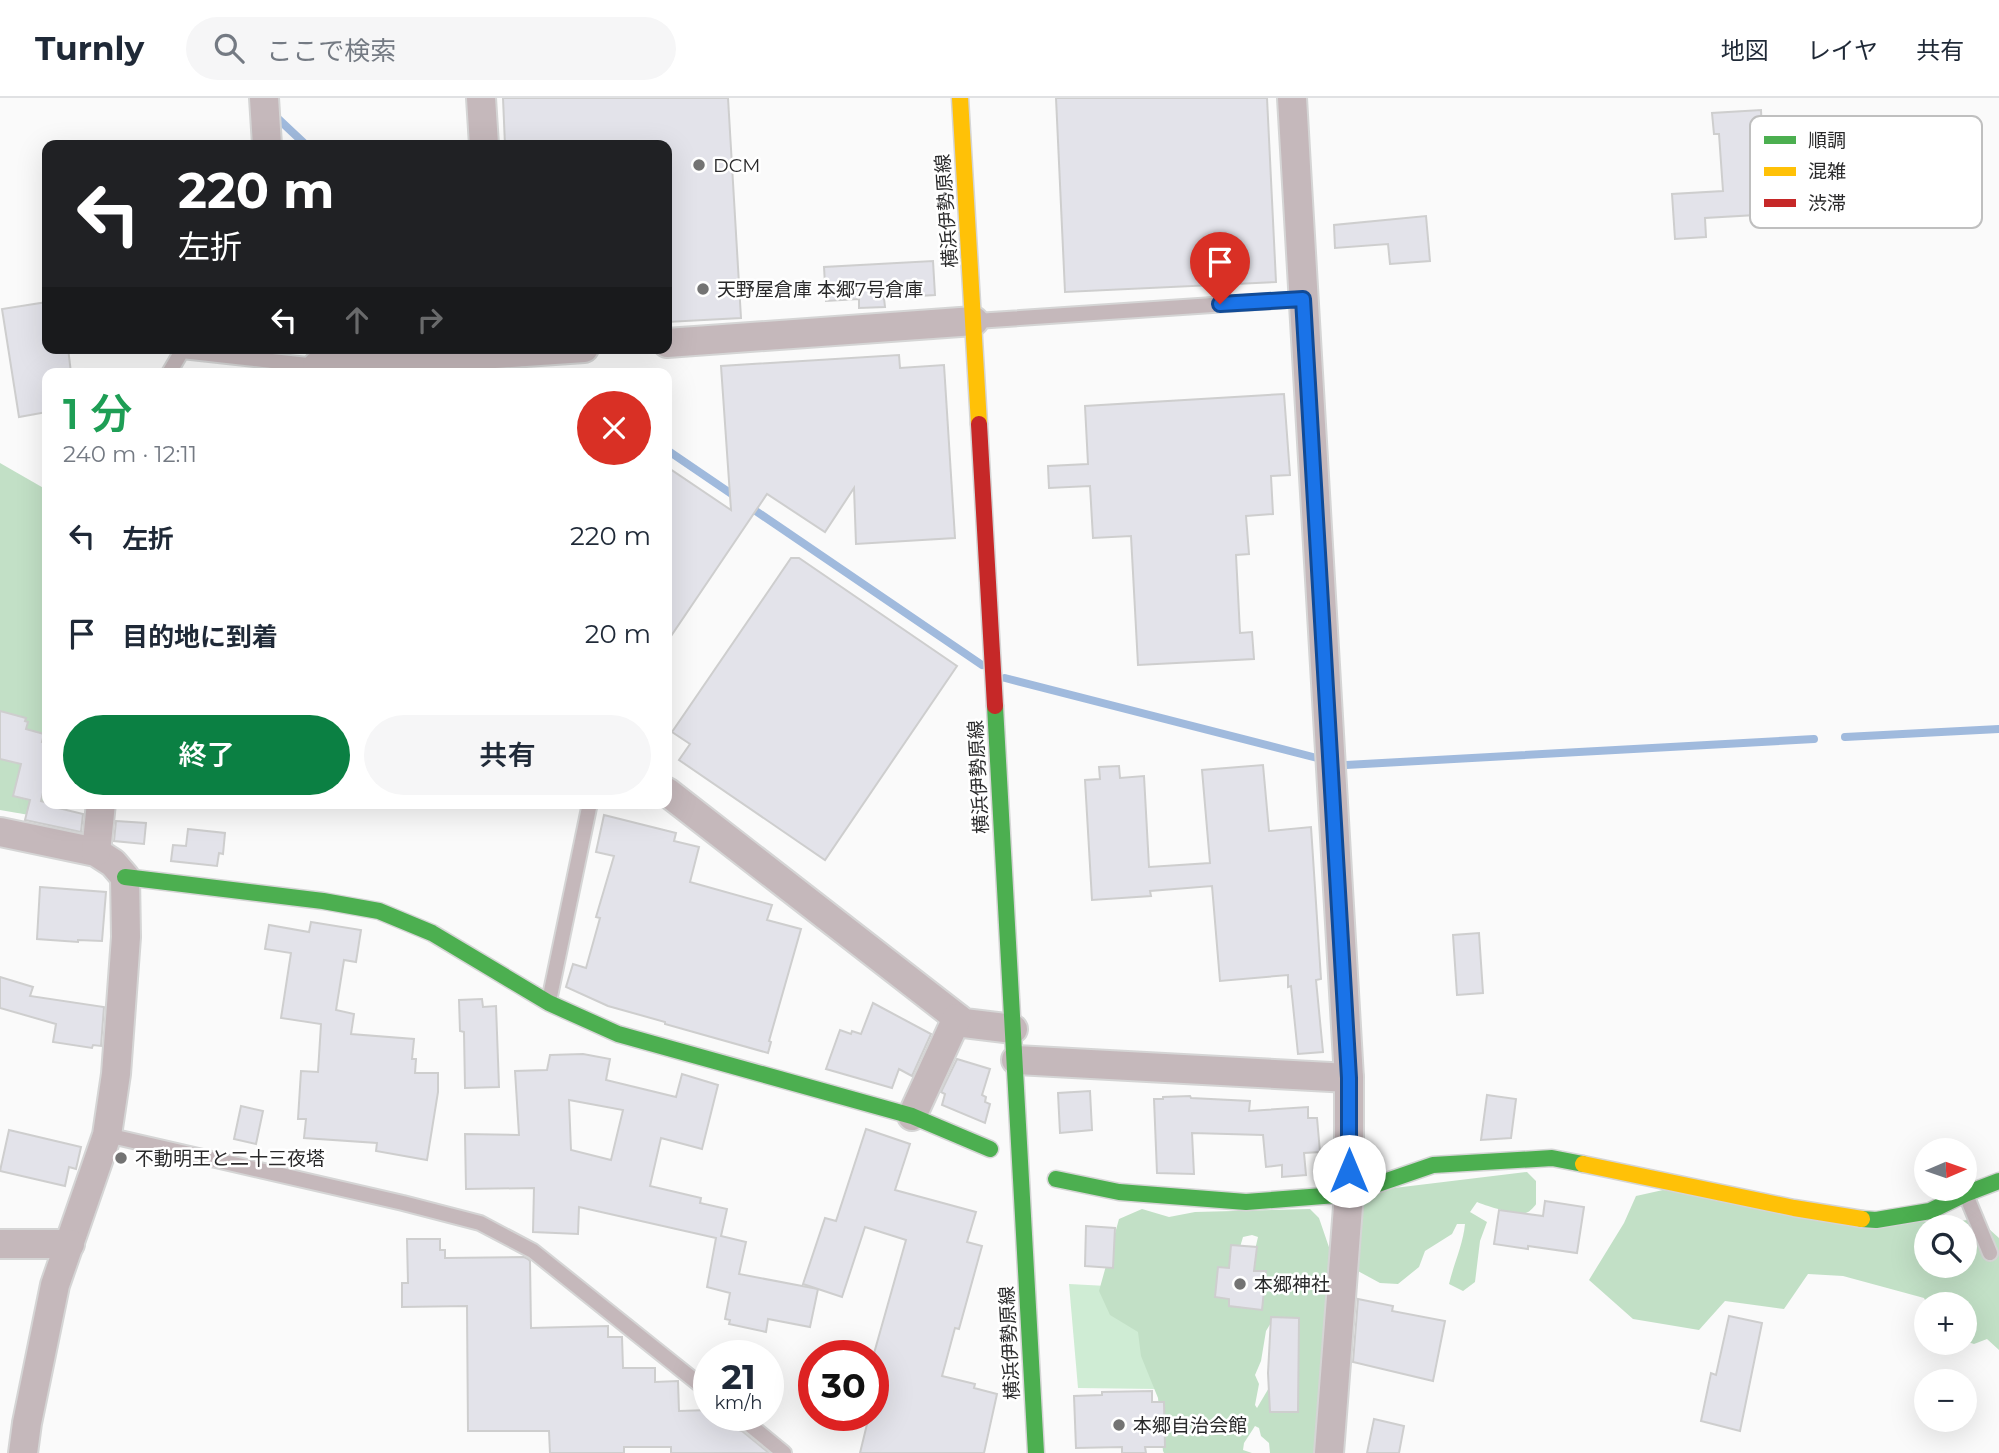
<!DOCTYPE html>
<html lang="ja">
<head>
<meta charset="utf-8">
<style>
	body { margin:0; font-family:Montserrat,"Noto Sans JP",sans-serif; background:#f6f6f7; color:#1f2937; height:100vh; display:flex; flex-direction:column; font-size:26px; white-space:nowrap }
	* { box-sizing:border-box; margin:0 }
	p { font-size:23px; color:#747a83 }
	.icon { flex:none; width:38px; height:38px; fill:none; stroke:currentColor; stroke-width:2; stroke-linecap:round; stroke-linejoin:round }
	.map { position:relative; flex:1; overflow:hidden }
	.drawer { position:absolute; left:42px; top:270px; width:630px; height:441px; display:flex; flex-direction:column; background:#fff; border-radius:14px; box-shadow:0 7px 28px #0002 }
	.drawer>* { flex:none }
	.banner { position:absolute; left:42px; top:42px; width:630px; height:214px; border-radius:14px; box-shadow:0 7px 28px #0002; background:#202124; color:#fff; overflow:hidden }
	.needle { width:46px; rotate:88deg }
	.tools { position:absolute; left:1914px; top:1040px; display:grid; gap:14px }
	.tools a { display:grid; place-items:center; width:63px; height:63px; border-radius:50%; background:#fff; box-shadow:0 7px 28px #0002; font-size:35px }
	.speed { position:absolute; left:693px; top:1242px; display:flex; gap:14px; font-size:35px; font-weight:700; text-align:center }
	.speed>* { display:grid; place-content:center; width:91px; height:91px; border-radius:50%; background:#fff; box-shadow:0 7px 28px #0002; line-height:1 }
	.speed small { font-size:18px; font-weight:400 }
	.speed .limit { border:10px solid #d22; background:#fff; color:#111 }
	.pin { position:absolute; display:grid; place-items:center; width:60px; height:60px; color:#fff; margin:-72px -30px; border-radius:50% 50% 50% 0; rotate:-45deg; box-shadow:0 0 7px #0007 }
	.pin .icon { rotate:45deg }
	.me { position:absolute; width:77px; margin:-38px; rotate:0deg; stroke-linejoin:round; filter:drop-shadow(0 0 5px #0008) }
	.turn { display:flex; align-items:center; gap:24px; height:147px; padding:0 21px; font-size:32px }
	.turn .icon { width:91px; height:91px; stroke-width:2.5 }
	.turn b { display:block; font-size:49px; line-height:60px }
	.lanes { display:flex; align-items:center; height:66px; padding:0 21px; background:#0003; justify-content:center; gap:35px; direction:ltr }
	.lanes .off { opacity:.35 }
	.round { display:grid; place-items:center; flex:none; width:74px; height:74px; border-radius:37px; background:#f6f6f7 }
	.headline { display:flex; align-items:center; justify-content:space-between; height:119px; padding:0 21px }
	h1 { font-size:42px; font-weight:600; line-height:52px; color:#1e9e55 }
	.action { display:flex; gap:14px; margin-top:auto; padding:14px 21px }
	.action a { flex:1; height:80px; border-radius:42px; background:#0b8043; color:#fff; font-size:28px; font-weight:600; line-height:80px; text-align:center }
	.action a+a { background:#f6f6f7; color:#1f2937 }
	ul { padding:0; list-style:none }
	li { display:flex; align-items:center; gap:21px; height:98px; padding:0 21px }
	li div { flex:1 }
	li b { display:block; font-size:26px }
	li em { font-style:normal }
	header { display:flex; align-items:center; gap:42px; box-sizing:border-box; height:98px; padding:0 35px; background:#fff; border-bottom:2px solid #e0e1e3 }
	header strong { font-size:33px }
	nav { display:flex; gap:38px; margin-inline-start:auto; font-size:24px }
	.search { width:490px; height:63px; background:#f6f6f7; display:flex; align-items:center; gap:18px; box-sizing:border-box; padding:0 24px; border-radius:38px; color:#747a83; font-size:26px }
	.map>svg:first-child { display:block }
	.green { fill:#cfecd4 }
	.forest { fill:#c2e0c6; fill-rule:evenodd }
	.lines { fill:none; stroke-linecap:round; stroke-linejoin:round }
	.stream { stroke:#a0badd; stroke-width:8 }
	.building { fill:#e3e3ea; stroke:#cecece; stroke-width:2; fill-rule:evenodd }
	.lane-casing { stroke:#d5d5d5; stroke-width:18 }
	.street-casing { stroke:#d5d5d5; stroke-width:32 }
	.fast-casing { stroke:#d5d5d5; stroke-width:19 }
	.slow-casing { stroke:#d5d5d5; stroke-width:19 }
	.jam-casing { stroke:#d5d5d5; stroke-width:19 }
	.lane { stroke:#c5b8bb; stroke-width:14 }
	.street { stroke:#c5b8bb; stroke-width:28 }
	.fast { stroke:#4caf50; stroke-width:16 }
	.slow { stroke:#ffc107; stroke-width:16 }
	.jam { stroke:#c62828; stroke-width:16 }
	.route-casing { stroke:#114b97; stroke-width:18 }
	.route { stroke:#1a73e8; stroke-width:12 }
	.poi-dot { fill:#737373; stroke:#fff; stroke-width:2.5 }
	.labels { text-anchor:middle; stroke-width:5; stroke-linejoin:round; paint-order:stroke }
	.poi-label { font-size:19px; fill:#2a2a2b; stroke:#fff; text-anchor:start }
	.street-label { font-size:19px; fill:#2a2a2b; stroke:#fff }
	.key { fill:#fff; stroke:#bfbfbf; stroke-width:2 }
	.key-label { font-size:19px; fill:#2a2a2b }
</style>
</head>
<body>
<header>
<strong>Turnly</strong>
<div class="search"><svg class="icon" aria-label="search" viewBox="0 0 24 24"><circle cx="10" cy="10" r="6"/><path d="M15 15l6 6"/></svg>ここで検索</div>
<nav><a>地図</a><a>レイヤ</a><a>共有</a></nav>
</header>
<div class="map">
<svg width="1999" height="1355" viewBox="0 0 1999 1355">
	<rect width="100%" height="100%" fill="#fafafa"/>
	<polygon class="green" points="1069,1186 1107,1188 1152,1193 1156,1291 1078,1290"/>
	<g class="forest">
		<polygon points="0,365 47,392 47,705 57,705 35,718 0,712"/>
		<path d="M1527,1074L1536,1083V1106C1536,1107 1529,1114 1528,1114C1519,1119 1487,1108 1477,1104L1470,1114L1487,1124L1480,1143L1475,1184L1463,1193L1449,1186C1454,1165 1463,1147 1465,1126H1457L1452,1136L1425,1153L1419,1169L1398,1186L1380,1185L1356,1172L1361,1094Z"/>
		<path d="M1663,1092L1938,1125L1978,1121L1999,1140V1252L1987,1241L1974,1246L1965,1243V1206H1927L1924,1200L1843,1178L1808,1176L1784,1211L1725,1203L1699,1232L1633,1221L1589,1182L1624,1125L1636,1098ZM1927,1129H1965V1167H1927Z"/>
		<path d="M1142,1111L1169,1119L1195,1114L1310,1111L1319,1120L1333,1161L1327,1355H1270L1269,1345L1261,1338L1259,1330L1255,1328L1244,1345L1243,1352L1252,1355H1164L1163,1353L1158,1300L1141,1258L1138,1234L1110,1217L1099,1193L1119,1121ZM1252,1137L1258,1139L1254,1156C1258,1167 1253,1169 1252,1179C1250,1189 1251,1201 1250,1211L1237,1208L1240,1149L1243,1139ZM1272,1223L1270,1288L1257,1310L1255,1307L1259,1286L1255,1277L1261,1263L1266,1233Z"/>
	</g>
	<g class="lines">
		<g class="stream">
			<polyline points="273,16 306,47"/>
			<polyline points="667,352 736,399"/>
			<polyline points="747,407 982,567"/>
			<polyline points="1005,580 1317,660"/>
			<polyline points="1845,639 1999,631"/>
			<polyline points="1346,667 1814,641"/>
		</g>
	</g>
	<g class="building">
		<polygon points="503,0 728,0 741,220 667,224 667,47 505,47"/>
		<polygon points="1056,0 1267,0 1276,184 1065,194"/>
		<polygon points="1761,12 1764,81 1771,81 1773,116 1705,120 1706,139 1675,141 1672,96 1723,93 1719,36 1714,36 1712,15"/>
		<polygon points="1426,118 1430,163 1390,166 1388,146 1335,150 1334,127"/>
		<polygon points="933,163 935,197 884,200 885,209 859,210 859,201 826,203 824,169"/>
		<polygon points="47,204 47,250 68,250 71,275 47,275 47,314 19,319 2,211"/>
		<polygon points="899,257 900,270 944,267 955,440 856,446 854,390 825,434 767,396 667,544 667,369 731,412 721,268"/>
		<polygon points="1284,296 1290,377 1271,378 1273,416 1246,418 1249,456 1236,457 1240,535 1252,534 1254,561 1138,567 1131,438 1093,440 1090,388 1049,390 1048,368 1088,366 1085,308"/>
		<polygon points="791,460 799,460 957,568 825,762 679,662 690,646 672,634"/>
		<polygon points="0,613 26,620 25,623 28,624 26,631 44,636 42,644 47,645 47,678 41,703 58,708 58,710 83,716 81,734 25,722 30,702 13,698 21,666 0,661"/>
		<polygon points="1263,667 1269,733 1311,729 1321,881 1316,882 1323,954 1298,956 1291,888 1288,889 1288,877 1220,883 1212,788 1150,793 1151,798 1092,802 1085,682 1100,681 1099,669 1119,668 1120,680 1144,678 1149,769 1210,765 1202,672"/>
		<polygon points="604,717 676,735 674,743 699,749 690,784 772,807 767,822 801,831 769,943 771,944 768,955 665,926 665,924 608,908 566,889 573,866 586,870 600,820 596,819 614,758 596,754"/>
		<polygon points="116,723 146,725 144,746 114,743"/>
		<polygon points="188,731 225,735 223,756 219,755 217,768 171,763 173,747 186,748"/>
		<polygon points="40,789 106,794 102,843 78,842 78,844 37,841"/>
		<polygon points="311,824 361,832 356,864 344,862 336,912 354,916 351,936 414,941 412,961 416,961 415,975 438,975 438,994 427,1062 376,1053 377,1045 304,1040 306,1021 298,1021 301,973 318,974 321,926 281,920 291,855 265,851 269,827 309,834"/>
		<polygon points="1479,835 1483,895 1457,897 1453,837"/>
		<polygon points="0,879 33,889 30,898 104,909 101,948 93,947 92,950 53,944 56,926 0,910"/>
		<polygon points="482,901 483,909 496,908 499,989 465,990 464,934 460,933 459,902"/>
		<polygon points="873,905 931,936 912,978 899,971 892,990 826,971 840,932 851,936 852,933 861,936"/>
		<path d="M583,956L610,961L606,982L676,999L682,976L718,987L702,1051L661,1040L650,1088L701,1100L700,1105L727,1111L721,1138L746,1144L739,1176L818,1191L810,1229L768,1221L766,1234L729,1226L730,1222L725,1221L730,1195L707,1189L716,1140L579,1109L578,1136L533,1134L534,1090L466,1091L465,1036L519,1037L515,973L547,972L550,957ZM569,1002L623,1012L611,1062L571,1052Z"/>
		<polygon points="957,961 990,971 982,997 986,999 985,1004 990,1006 985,1025 942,1007 945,996 941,994"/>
		<polygon points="1090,993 1092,1032 1060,1035 1058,995"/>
		<polygon points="1487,997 1516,1001 1511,1040 1481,1042"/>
		<polygon points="1190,998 1191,1000 1250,1003 1249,1013 1308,1009 1308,1020 1317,1020 1320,1054 1304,1055 1306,1077 1282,1079 1282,1067 1266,1069 1263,1037 1192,1035 1194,1076 1157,1075 1154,1001 1163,1001 1163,999"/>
		<polygon points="241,1008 263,1013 256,1046 234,1041"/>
		<polygon points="866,1031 910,1046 895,1092 976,1114 967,1144 982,1148 959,1231 955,1230 942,1278 975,1286 974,1290 997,1296 984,1355 860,1355 869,1318 873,1318 873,1259 906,1142 865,1129 842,1199 803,1186 825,1120 836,1123"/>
		<polygon points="9,1032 81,1049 76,1071 69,1069 65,1088 0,1073"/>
		<polygon points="1545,1103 1584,1109 1577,1155 1528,1148 1528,1151 1494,1146 1499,1112 1543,1118"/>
		<polygon points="1086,1128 1115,1130 1113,1170 1085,1168"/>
		<polygon points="407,1141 440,1141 440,1152 445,1152 445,1160 524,1159 528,1161 530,1163 531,1230 608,1228 608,1239 622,1239 623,1270 655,1270 655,1284 678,1283 679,1313 709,1312 709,1318 730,1320 731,1330 742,1333 769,1355 671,1355 671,1349 624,1349 624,1355 550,1355 549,1333 468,1333 467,1208 402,1209 402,1185 408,1185"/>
		<polygon points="1231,1147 1257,1149 1254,1173 1266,1173 1262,1212 1229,1208 1229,1201 1215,1199 1218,1169 1229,1170"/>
		<polygon points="1358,1201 1393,1208 1392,1213 1445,1223 1433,1283 1353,1264"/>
		<polygon points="1729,1218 1762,1225 1740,1333 1701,1323 1711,1275 1716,1277"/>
		<polygon points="1271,1219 1299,1220 1298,1314 1270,1314 1268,1275"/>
		<polygon points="1152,1293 1152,1304 1164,1304 1165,1349 1145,1349 1146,1355 1122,1355 1122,1349 1076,1350 1074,1298 1102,1297 1102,1294"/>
		<polygon points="1374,1321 1404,1328 1399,1355 1367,1355"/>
	</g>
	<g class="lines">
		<g class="lane-casing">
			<g id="lane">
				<polyline points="976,223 1303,201"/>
				<polyline points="169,275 182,253 317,268"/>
				<polyline points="549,903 590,705"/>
				<polyline points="107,1037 403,1105 480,1125 533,1153 709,1294"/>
				<polyline points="1966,1097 1990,1155"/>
				<polyline points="739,1318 784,1355"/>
			</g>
		</g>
		<g class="street-casing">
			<g id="street">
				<polyline points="264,0 267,47"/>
				<polyline points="481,0 484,47"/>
				<polyline points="1292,0 1349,980 1349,1096 1329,1355"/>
				<polyline points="667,245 974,223"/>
				<polyline points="317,268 584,250"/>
				<polyline points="667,694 964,925 1013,931"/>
				<polyline points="0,734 96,754 113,765 125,779 126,839 116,976 107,1037 55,1187 27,1325 23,1355"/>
				<polyline points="96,754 101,705"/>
				<polyline points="1016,962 1349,980"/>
				<polyline points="912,1018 957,920"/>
				<polyline points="0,1146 70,1146"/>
			</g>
		</g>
		<g class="fast-casing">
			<g id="fast">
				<polyline points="995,608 1036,1355"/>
				<polyline points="125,779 323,803 379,813 432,835 549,905 618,936 912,1018 990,1051"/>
				<polyline points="1056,1081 1119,1094 1246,1104 1349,1096 1433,1067 1552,1060 1583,1066"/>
				<polyline points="1862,1121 1876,1122 1930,1113 1965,1096 1999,1083"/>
			</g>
		</g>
		<g class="slow-casing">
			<g id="slow">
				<polyline points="960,0 979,326"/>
				<polyline points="1583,1066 1794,1110 1862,1121"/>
			</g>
		</g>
		<g class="jam-casing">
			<polyline id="jam" points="979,326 995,608"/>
		</g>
		<use href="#lane" class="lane"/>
		<use href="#street" class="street"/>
		<use href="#fast" class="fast"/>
		<use href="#slow" class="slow"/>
		<use href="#jam" class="jam"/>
	</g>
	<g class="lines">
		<g class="route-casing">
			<polyline id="route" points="1220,206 1303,201 1349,980 1349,1073"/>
		</g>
		<use href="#route" class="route"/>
	</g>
	<g class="poi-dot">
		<circle cx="699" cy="67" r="7"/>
		<circle cx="703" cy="191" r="7"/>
		<circle cx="121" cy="1060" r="7"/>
		<circle cx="1240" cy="1186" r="7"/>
		<circle cx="1119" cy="1327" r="7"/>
	</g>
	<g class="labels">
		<g class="poi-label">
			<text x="713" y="74">DCM</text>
			<text x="717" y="198">天野屋倉庫 本郷7号倉庫</text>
			<text x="135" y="1067">不動明王と二十三夜塔</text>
			<text x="1254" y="1193">本郷神社</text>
			<text x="1133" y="1334">本郷自治会館</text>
		</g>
		<g class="street-label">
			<text transform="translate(946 113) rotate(-94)" y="7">横浜伊勢原線</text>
			<text transform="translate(978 679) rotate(-93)" y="7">横浜伊勢原線</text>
			<text transform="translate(1009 1245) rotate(-93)" y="7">横浜伊勢原線</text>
		</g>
	</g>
	<rect x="1750" y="18" width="232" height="112" rx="10" class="key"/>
	<rect x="1764" y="38" width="32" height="8" fill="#4caf50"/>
	<rect x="1764" y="69" width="32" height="9" fill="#ffc107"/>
	<rect x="1764" y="101" width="32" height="8" fill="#c62828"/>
	<g class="key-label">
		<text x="1808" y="49">順調</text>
		<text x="1808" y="80">混雑</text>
		<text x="1808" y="112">渋滞</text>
	</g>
</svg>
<div class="tools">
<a><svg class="needle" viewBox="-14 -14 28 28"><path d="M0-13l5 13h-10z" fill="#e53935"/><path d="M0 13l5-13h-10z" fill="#747a83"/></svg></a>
<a><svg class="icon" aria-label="search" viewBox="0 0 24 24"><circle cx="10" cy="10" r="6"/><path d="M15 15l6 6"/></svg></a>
<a>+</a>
<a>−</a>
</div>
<div class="speed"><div>21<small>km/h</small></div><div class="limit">30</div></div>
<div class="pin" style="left:1220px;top:206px;background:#d93025"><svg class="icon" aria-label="arrive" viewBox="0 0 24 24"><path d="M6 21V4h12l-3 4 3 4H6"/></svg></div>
<svg class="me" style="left:1349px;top:1073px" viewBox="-20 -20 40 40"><circle r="19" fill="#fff"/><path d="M0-13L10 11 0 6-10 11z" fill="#1a73e8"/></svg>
<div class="banner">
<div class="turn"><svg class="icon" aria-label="left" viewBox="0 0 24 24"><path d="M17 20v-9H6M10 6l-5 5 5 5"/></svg><div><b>220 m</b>左折</div></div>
<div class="lanes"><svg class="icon" aria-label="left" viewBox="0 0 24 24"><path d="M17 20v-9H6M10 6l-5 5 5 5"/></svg><svg class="icon off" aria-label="ahead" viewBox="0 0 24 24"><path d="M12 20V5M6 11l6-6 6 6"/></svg><svg class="icon off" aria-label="right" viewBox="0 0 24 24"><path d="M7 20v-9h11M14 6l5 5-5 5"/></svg></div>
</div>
<section class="drawer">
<div class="headline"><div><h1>1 分</h1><p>240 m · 12:11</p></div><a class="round" style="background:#d93025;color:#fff"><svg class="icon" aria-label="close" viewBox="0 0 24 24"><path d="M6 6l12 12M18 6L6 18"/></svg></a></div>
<ul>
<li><svg class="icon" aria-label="left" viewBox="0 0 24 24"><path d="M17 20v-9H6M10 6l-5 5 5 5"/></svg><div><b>左折</b></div><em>220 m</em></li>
<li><svg class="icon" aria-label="arrive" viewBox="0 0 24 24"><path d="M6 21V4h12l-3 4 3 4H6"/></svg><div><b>目的地に到着</b></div><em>20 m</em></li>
</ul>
<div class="action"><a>終了</a><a>共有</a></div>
</section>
</div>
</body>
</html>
